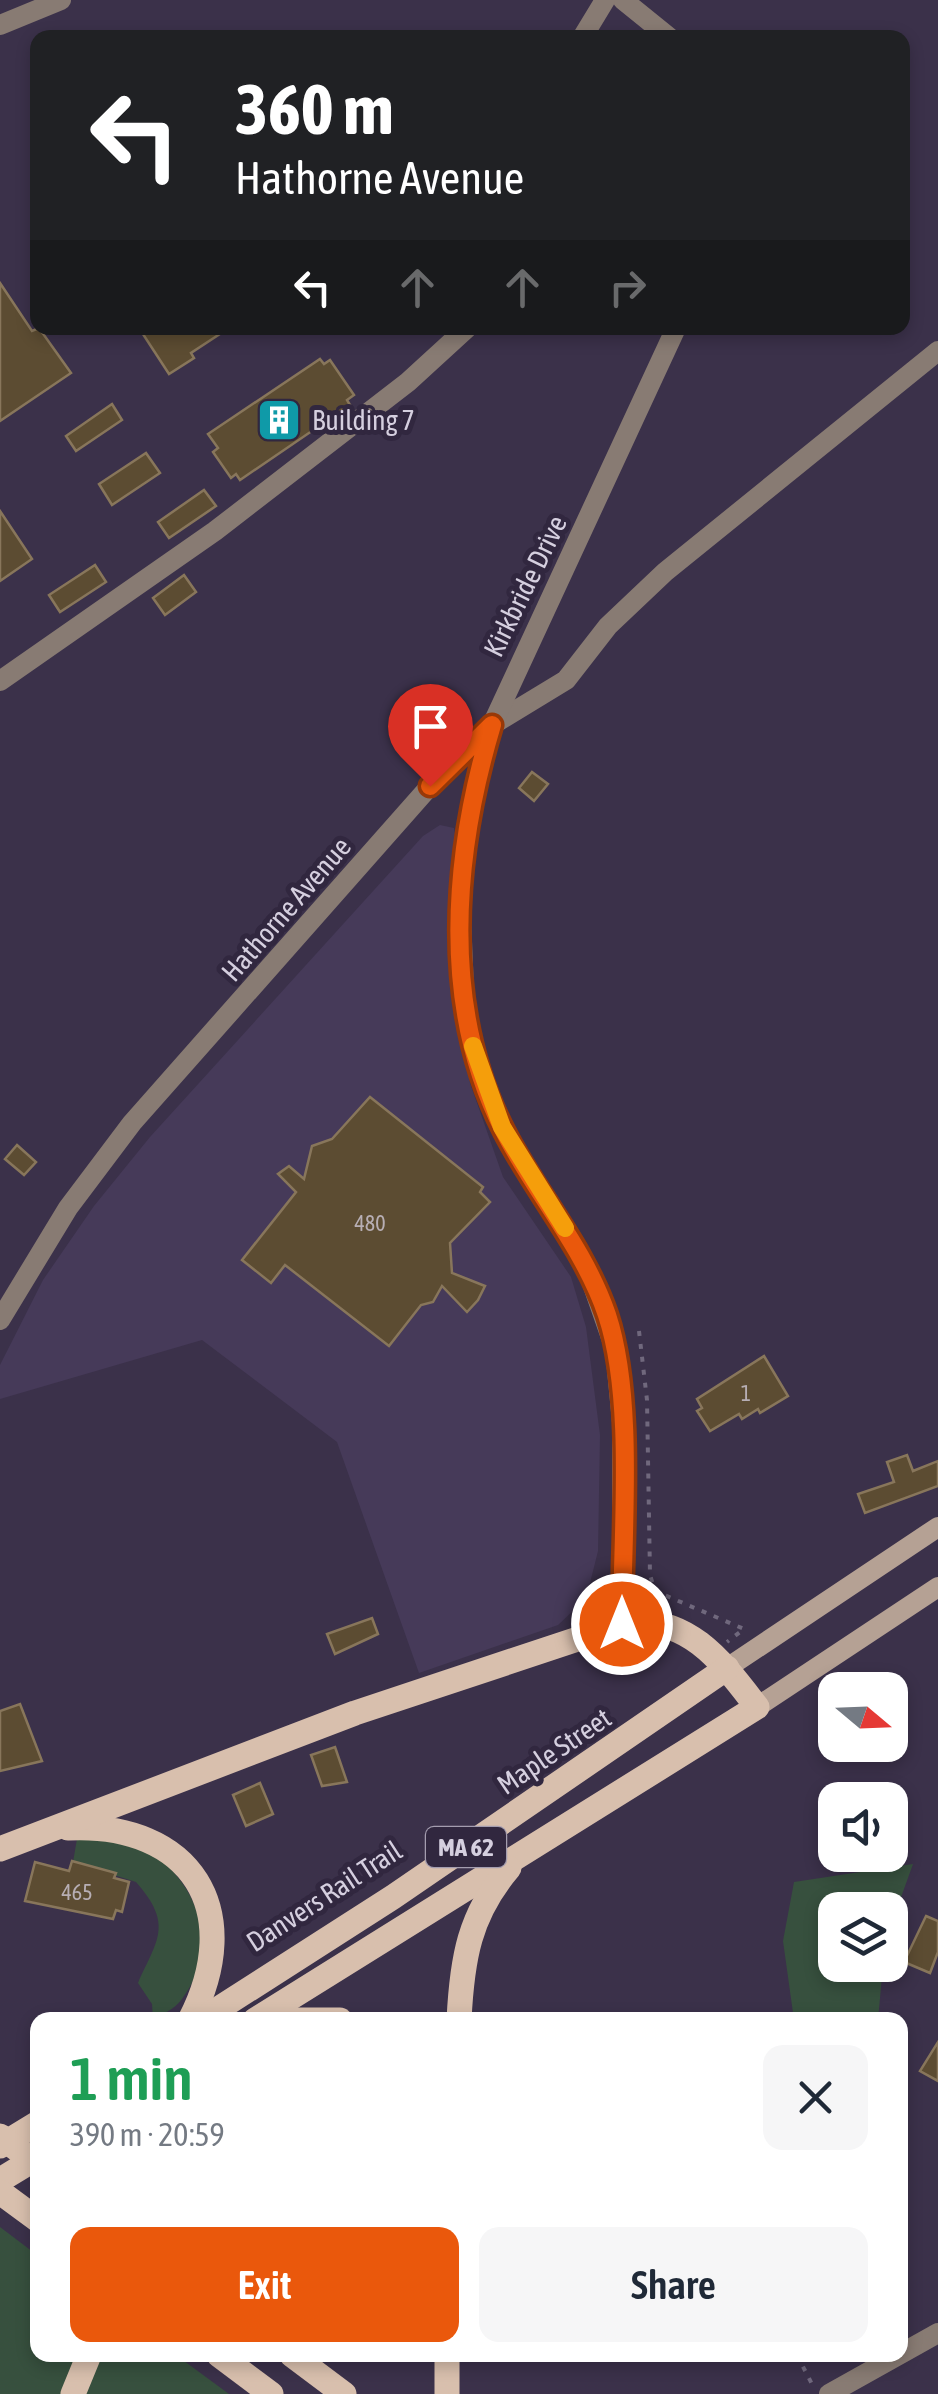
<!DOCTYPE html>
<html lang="en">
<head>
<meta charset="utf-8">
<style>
	body { margin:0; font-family:"Asap Condensed",sans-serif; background:#f6f6f7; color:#1f2937; height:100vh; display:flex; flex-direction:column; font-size:38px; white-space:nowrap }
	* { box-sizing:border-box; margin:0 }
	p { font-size:32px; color:#747a83 }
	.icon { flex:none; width:55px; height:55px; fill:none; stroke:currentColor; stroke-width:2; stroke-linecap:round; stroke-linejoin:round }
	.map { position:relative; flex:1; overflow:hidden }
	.drawer { position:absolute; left:30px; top:2012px; width:878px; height:350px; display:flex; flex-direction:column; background:#fff; border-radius:20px; box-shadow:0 5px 15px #0003 }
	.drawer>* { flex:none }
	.top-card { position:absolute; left:30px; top:30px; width:880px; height:305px; border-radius:20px; box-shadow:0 5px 15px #0003; background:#202124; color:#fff; overflow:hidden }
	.needle { width:65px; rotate:109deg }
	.fabs { position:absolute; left:818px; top:1672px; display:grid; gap:20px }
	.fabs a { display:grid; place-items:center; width:90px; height:90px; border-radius:20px; background:#fff; box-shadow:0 5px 15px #0003; font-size:50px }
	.pin { position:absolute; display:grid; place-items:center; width:85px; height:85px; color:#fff; margin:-102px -42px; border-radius:50% 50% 50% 0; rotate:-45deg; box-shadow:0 0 10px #0007 }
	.pin .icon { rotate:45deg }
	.me { position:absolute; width:110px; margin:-55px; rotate:0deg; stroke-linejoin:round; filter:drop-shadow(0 0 8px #0008) }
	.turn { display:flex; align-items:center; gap:35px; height:210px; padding:0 40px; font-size:45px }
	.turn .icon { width:130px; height:130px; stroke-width:2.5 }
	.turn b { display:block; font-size:70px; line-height:85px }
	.lanes { display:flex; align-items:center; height:95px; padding:0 40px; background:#0003; justify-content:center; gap:50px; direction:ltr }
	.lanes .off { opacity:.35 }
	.round { display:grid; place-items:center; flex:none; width:105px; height:105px; border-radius:20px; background:#f6f6f7 }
	.overview { display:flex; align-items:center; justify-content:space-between; height:170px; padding:0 40px }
	h1 { font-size:60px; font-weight:600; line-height:75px; color:#1e9e55 }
	.primary-button { display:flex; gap:20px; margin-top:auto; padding:20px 40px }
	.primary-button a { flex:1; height:115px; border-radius:20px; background:#ea580c; color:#fff; font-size:40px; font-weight:600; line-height:115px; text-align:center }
	.primary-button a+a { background:#f6f6f7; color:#1f2937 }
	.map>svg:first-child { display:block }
	.built { fill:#463a59 }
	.green { fill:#37503e }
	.building { fill:#5c4c32; stroke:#88765b; stroke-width:2.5 }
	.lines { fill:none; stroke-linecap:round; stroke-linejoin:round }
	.path { stroke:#70687d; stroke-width:4; stroke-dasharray:5 8; stroke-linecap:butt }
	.street { stroke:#887b73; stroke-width:20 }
	.secondary { stroke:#b5a194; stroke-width:20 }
	.primary { stroke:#d8bfad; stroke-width:25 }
	.primary-bridge { stroke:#d8bfad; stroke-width:25 }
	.route-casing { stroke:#983908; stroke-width:25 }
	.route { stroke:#ea580c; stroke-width:18 }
	.slow { stroke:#f59e0b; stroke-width:18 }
	.labels { text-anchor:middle; stroke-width:10; stroke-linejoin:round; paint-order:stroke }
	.number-label { font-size:22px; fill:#b7aeb4 }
	.shield { fill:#31273f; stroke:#a49daf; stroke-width:2.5 }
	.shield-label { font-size:25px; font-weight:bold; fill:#d5cfdf }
	.poi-label { font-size:28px; fill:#d5cfdf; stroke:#31273f; text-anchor:start }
	.street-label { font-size:28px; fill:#d5cfdf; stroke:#31273f }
</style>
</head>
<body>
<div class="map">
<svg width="938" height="2394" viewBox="0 0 938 2394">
	<rect width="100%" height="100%" fill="#3b314a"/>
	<polygon class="built" points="440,825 454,828 456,840 450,956 470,1083 503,1177 571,1277 586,1327 600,1435 598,1551 590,1583 576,1608 558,1625 419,1673 337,1442 202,1340 0,1399 0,1365 43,1280 94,1206 150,1137 423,836"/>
	<g class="green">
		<path d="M77,1839C95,1840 123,1837 138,1845C195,1874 224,1944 182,1999C174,2010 163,2013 153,2020L152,2004L138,1983C157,1940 174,1925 136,1882L73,1862Z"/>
		<polygon points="913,1864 890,1928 890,1910 835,1910 835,1965 883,1965 878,2020 794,2020 783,1941 794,1882"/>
		<polygon points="0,2227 37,2255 38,2355 80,2355 62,2394 0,2394"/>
		<polygon points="99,2355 176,2355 229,2394 84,2394"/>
	</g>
	<g class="building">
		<polygon points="0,283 32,331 39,328 71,373 0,421"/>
		<polygon points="139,328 229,328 191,353 194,358 169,374"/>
		<polygon points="320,359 324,364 330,360 354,395 347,400 350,405 240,480 236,474 231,478 213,452 218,448 208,434"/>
		<polygon points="112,404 122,420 76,451 66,436"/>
		<polygon points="146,453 160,473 112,505 99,484"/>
		<polygon points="204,490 216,506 169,538 158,522"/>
		<polygon points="0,511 32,559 0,581"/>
		<polygon points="95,565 106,582 60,612 49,595"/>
		<polygon points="184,575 196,592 165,615 153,598"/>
		<polygon points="532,772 548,784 534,801 519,788"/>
		<polygon points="370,1097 483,1187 480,1192 490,1202 450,1243 452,1273 485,1286 478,1300 467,1312 442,1286 433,1302 421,1305 389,1346 285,1265 271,1283 242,1260 296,1192 278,1174 289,1166 304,1179 312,1146 332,1139"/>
		<polygon points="17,1145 36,1162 24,1175 5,1159"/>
		<polygon points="764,1356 788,1396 760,1413 758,1409 742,1419 739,1414 710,1431 697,1411 702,1408 697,1399"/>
		<polygon points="907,1455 913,1471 938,1461 938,1486 865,1513 858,1494 894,1482 887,1462"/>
		<polygon points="372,1618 378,1634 335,1654 327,1634"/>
		<polygon points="20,1704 42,1761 0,1771 0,1711"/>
		<polygon points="335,1747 347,1782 322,1786 311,1755"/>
		<polygon points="260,1783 273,1814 246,1826 233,1795"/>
		<polygon points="72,1861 116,1873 114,1878 129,1882 122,1912 116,1910 113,1919 25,1901 35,1862 69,1871"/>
		<polygon points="926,1916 938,1921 938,1952 930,1973 904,1962"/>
		<polygon points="938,2042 938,2081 920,2071"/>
	</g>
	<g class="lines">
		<g class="path">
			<polyline points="639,1331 647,1400 650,1575 655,1591 744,1629 727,1642"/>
			<polyline points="797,2355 813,2386"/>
		</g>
		<g class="street">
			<polyline points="623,0 670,38"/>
			<polyline points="0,25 61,0"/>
			<polyline points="582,38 605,0"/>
			<polyline points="0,681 215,531 408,382 467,328"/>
			<polyline points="0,1320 68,1208 132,1123 430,786 492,725 566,680 608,626 665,572 938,351"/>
			<polyline points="622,1624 622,1422 615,1349 585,1263 502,1127 481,1073 465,1013 460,894 469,812 492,725 676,328"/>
			<polyline points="829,2394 938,2333"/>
		</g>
		<g class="secondary">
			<polyline points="727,1668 938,1527"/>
			<polyline points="757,1707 938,1587"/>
		</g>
		<g class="primary">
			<path d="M68,1828C192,1822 246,1911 190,2020"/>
			<path d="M0,1849L355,1713L626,1623C689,1615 723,1663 757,1707L255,2020"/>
			<polyline points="201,2020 393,1897 727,1668"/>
			<polyline points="286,2020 340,2020"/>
			<path d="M459,2020C462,1959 469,1915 509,1868"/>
			<polyline points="0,2146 38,2123"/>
			<polyline points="0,2180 38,2157"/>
			<polyline points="0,2192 38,2220"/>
			<polyline points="219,2355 271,2394"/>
			<polyline points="292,2355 344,2394"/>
			<polyline points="73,2394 89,2355"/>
			<polyline points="447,2394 447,2355"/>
		</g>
		<polyline class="primary-bridge" points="0,2136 38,2165"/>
	</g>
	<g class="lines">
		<g class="route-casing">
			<path id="route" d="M430,786L492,725C453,855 440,1006 504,1131C536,1194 584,1247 607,1315C635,1400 622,1533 622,1624"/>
		</g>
		<use href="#route" class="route"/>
		<polyline class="slow" points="473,1046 502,1127 565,1228"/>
	</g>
	<defs>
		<g id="building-square" transform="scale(2.25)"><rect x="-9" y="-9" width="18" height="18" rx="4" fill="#0f9aa8" stroke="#31273f"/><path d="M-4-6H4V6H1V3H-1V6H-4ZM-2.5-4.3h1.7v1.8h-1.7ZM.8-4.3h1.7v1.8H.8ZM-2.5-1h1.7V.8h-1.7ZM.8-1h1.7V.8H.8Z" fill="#fff"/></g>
	</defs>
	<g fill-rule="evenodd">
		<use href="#building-square" x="279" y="420"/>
	</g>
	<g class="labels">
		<g class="number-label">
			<text x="370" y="1231">480</text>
			<text x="746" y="1401">1</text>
			<text x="77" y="1900">465</text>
		</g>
		<rect class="shield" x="426" y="1827" width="80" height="40" rx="8"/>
		<g class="shield-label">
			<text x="466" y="1856">MA 62</text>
		</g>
		<g class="poi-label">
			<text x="312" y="430">Building 7</text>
		</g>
		<g class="street-label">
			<text transform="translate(525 586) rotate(-64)" y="10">Kirkbride Drive</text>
			<text transform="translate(286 909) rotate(-49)" y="10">Hathorne Avenue</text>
			<text transform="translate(554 1751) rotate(-34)" y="10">Maple Street</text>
			<text transform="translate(324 1896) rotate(-33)" y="10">Danvers Rail Trail</text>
		</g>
	</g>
</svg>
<div class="fabs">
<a><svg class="needle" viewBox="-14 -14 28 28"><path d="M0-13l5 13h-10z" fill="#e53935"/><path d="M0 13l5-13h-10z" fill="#747a83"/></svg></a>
<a><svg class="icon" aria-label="sound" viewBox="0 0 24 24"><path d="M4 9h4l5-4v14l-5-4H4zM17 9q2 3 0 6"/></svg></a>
<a><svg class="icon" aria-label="layers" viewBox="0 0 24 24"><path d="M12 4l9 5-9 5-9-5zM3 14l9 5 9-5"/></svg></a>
</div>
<div class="pin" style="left:430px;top:786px;background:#d93025"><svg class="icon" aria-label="arrive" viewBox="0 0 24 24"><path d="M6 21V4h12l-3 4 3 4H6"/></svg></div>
<svg class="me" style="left:622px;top:1624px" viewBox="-20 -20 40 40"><circle r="17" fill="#ea580c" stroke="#fff" stroke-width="3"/><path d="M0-11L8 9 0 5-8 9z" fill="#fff"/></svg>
<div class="top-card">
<div class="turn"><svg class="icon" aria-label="left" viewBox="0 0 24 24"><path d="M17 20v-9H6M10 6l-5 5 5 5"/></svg><div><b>360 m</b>Hathorne Avenue</div></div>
<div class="lanes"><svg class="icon" aria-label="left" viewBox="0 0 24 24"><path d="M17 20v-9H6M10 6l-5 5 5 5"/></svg><svg class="icon off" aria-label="ahead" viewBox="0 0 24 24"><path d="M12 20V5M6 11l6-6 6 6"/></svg><svg class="icon off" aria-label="ahead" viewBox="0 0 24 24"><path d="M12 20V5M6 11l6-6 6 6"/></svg><svg class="icon off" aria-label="right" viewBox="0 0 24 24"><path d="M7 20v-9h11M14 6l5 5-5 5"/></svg></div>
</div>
<section class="drawer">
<div class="overview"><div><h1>1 min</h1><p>390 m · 20:59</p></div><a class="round"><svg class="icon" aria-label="close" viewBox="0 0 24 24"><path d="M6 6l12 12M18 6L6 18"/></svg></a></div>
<div class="primary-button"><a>Exit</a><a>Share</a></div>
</section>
</div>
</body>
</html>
